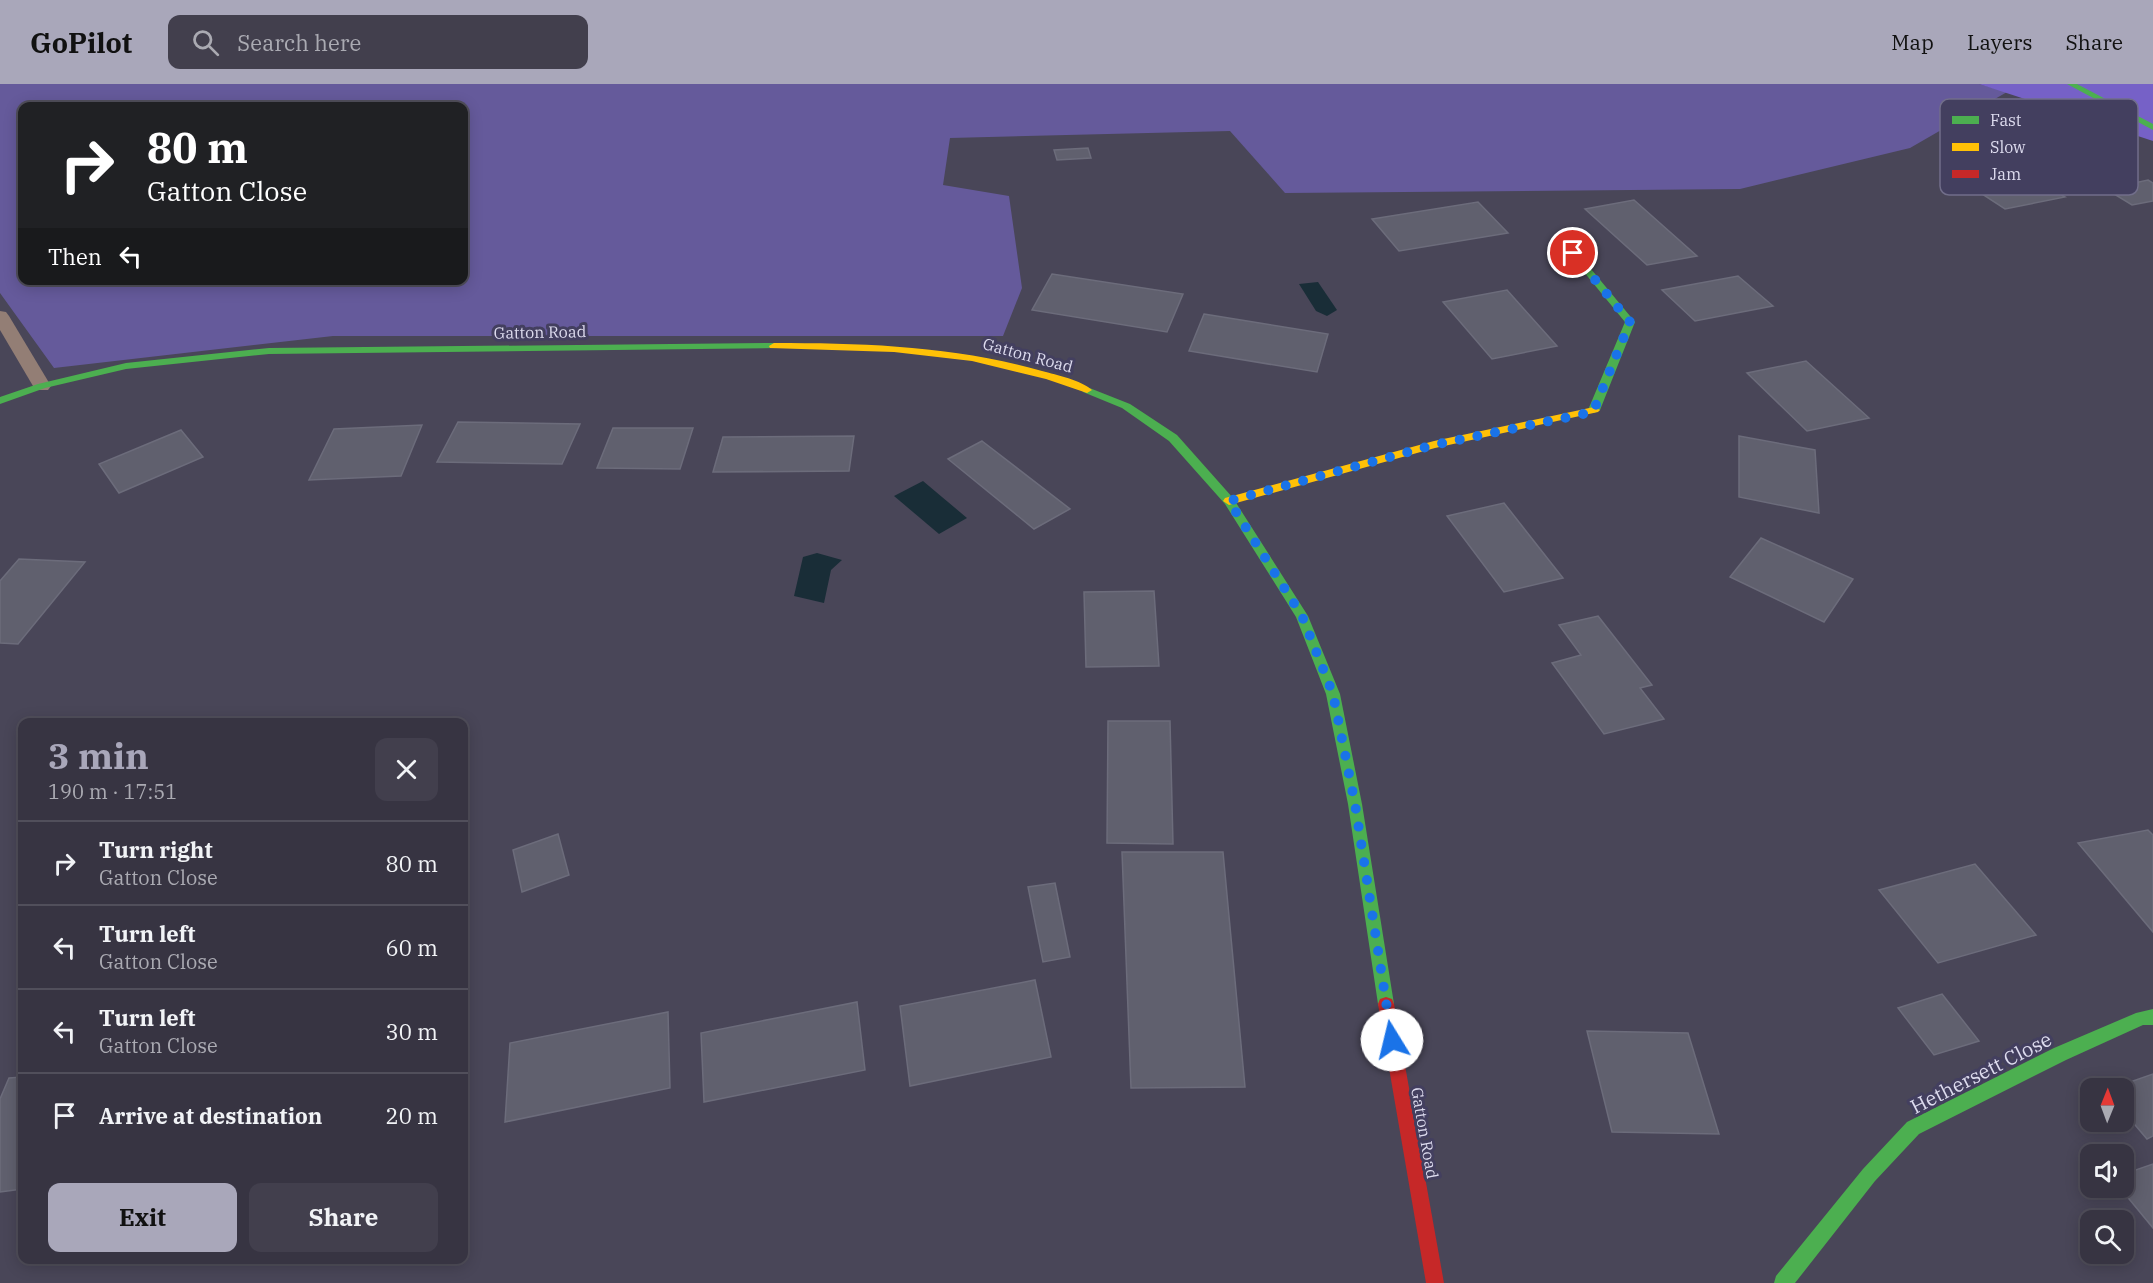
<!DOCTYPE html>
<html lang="en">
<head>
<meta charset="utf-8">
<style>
	body { margin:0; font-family:"IBM Plex Serif",serif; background:#423f4d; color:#f1f3f6; height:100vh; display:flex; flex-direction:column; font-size:22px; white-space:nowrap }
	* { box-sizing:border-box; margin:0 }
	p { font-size:20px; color:#aaaab2 }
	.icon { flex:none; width:33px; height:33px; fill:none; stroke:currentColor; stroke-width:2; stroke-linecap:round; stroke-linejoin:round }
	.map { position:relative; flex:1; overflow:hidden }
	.panel { position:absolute; left:18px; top:634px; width:450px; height:546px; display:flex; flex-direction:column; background:#373442; border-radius:12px; box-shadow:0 3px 15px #0003,0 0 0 2px #514f5b }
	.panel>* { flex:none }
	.guide { position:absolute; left:18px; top:18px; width:450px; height:183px; border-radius:12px; box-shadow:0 3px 15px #0003,0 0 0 2px #514f5b; background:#202124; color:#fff; overflow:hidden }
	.needle { width:39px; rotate:1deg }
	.tools { position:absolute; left:2080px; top:994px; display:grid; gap:12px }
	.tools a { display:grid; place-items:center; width:54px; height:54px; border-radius:12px; background:#373442; box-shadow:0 3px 15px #0003,0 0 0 2px #514f5b; font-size:30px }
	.pin { position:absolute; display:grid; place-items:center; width:51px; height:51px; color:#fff; margin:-26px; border:3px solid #fff; border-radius:50%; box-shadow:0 2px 6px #0007 }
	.me { position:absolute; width:66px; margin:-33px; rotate:351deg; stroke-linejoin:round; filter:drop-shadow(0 0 4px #0008) }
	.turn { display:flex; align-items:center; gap:21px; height:126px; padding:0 30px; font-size:27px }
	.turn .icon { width:78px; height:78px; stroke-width:2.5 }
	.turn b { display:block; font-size:42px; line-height:51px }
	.then { display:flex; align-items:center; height:57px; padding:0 30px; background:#0003; gap:12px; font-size:22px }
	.round { display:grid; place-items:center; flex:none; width:63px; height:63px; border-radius:12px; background:#423f4d }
	.overview { display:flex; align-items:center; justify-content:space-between; height:102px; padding:0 30px }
	h1 { font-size:36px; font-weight:700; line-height:45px; color:#a9a7ba }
	.cta { display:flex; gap:12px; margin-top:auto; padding:12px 30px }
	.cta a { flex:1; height:69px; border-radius:12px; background:#a9a7ba; color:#111; font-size:24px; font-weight:700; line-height:69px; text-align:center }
	.cta a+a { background:#423f4d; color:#f1f3f6 }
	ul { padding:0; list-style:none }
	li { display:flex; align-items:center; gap:18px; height:84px; padding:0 30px; border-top:2px solid #514f5b }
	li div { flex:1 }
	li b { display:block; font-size:22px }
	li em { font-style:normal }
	header { display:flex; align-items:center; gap:36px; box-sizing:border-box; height:84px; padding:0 30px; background:#a9a7ba; color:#111 }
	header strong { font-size:28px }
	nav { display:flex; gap:33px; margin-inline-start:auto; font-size:21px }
	.search { width:420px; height:54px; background:#423f4d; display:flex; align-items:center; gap:15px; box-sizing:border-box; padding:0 21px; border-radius:12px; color:#aaaab2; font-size:22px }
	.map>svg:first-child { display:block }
	.green { fill:#655a9b; fill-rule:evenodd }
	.forest { fill:#7661c7 }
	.water { fill:#192d37 }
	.building { fill:#60606e; stroke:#6c6c7b; stroke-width:1.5 }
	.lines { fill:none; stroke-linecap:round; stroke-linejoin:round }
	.lane { fill:#937e75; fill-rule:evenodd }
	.fast { fill:#4caf50; fill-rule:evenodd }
	.slow { fill:#ffc107; fill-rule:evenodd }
	.jam { fill:#c62828; fill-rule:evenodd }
	.route { stroke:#1a73e8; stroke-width:10; stroke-dasharray:0 18 }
	.labels { text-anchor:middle; stroke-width:6; stroke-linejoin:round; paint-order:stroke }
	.street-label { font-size:16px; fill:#dddbee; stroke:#433f5f }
	.near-street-label { font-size:20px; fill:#dddbee; stroke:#433f5f }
	.key { fill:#433f5f; stroke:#716e8a; stroke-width:1.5 }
	.key-label { font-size:16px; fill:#dddbee }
</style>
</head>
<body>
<header>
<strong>GoPilot</strong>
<div class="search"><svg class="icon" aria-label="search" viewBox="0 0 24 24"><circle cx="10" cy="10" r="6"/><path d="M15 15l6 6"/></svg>Search here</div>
<nav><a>Map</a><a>Layers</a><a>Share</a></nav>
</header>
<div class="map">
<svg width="2153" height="1199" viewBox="0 0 2153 1199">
	<rect width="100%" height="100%" fill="#494658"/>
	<path class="green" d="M0,0H1979L2007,8L1910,64L1740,105L1285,109L1230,47L950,54L943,101L1009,112L1022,204L1003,252H333L54,284L0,209ZM22,22H464V196H22Z"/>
	<polygon class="forest" points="1979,0 2153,0 2153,57"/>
	<g class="water">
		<polygon points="1318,198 1337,226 1327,232 1316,227 1299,200"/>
		<polygon points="923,397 967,434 939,450 894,412"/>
		<polygon points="817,469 842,476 831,486 824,519 794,512 803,473"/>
	</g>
	<g class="building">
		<polygon points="1088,64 1091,74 1057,76 1054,66"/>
		<polygon points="1999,73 2065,113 2005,125 1942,84"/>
		<polygon points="2148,96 2153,99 2153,117 2132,121 2106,105"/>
		<polygon points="1634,116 1697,172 1647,181 1585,125"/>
		<polygon points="1478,118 1508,149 1399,167 1372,135"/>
		<polygon points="1052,190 1183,210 1167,248 1032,226"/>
		<polygon points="1738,192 1773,222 1695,237 1662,206"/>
		<polygon points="1507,206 1557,262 1492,275 1443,218"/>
		<polygon points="1204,230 1328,250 1317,288 1189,267"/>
		<polygon points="1806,277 1869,334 1807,347 1747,289"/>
		<polygon points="458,338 580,340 562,380 437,378"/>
		<polygon points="422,341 401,392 309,396 334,345"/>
		<polygon points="613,344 693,344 680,385 597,384"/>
		<polygon points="181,346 203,373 119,409 99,380"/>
		<polygon points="854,352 849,387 713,388 723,353"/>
		<polygon points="1739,352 1815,366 1819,429 1739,413"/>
		<polygon points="982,357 1070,425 1034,445 948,375"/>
		<polygon points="1504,419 1563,494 1504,508 1447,432"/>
		<polygon points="1761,454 1853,495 1824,538 1730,493"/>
		<polygon points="19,475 85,478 18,560 0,559 0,497"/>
		<polygon points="1154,507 1159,582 1086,583 1084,508"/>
		<polygon points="1598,532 1652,601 1640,604 1664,635 1604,650 1552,579 1581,571 1559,541"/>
		<polygon points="1108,637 1170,637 1173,760 1107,759"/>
		<polygon points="2148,746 2153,751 2153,848 2078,759"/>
		<polygon points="558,750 569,791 522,808 513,766"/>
		<polygon points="1122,768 1223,768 1245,1003 1131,1004"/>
		<polygon points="1975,780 2036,851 1938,879 1879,806"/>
		<polygon points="1055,799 1070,873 1043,878 1028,803"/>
		<polygon points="1035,896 1051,973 910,1002 900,922"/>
		<polygon points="1942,910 1979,957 1934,971 1898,924"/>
		<polygon points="857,918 865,986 704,1018 701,949"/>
		<polygon points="668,928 670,1004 505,1038 510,959"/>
		<polygon points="1587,947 1688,949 1719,1050 1612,1048"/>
		<polygon points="2153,990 2153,1052 2147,1055 2124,1028 2124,1005 2110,1005"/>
		<polygon points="22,993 22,1105 0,1108 0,1015 9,994"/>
		<polygon points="2153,1080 2153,1144 2120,1104 2124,1104 2124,1090"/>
	</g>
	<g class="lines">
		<polygon class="lane" points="0,227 6,228 9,232 51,302 48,306 36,306 33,302 0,246"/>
		<g class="fast">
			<polygon points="2067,0 2077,0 2153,40 2153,46"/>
			<polygon points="1573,166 1576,167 1635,238 1600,326 1594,329 1588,326 1625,238 1570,171 1570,167"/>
			<polygon points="774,259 779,262 778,264 269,270 126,285 45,304 0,320 0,313 38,300 126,279 269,264"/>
			<polygon points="1087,303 1130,320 1177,351 1233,414 1308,532 1340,610 1362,720 1394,920 1392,925 1386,927 1380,925 1378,920 1348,720 1326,610 1296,533 1225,420 1169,357 1122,324 1083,308 1082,306"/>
			<polygon points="2153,925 2153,941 2143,941 2066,976 1919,1050 1875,1097 1795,1199 1774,1199 1776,1192 1863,1085 1907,1038 2054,964 2136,929"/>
		</g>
		<g class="slow">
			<path d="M774,259C865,259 954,262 1042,287C1057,291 1081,296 1092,306L1087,309L1046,295L972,277L894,268L770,264L769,262Z"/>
			<polygon points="1594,323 1600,326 1598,328 1435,364 1229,421 1223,417 1225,414 1434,357"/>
		</g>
		<polygon class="jam" points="1386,913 1392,915 1394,920 1444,1199 1426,1199 1378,920 1380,915"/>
	</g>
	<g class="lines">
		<polyline class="route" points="1392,956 1355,720 1333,610 1302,532 1229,417 1434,361 1593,328 1630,238 1573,169"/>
	</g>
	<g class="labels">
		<g class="street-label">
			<text transform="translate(540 248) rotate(-1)" y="6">Gatton Road</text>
			<text transform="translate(1028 271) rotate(15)" y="6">Gatton Road</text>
			<text transform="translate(1425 1049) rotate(80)" y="6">Gatton Road</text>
		</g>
		<g class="near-street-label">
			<text transform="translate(1981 989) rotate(-27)" y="7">Hethersett Close</text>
		</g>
	</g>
	<rect x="1940" y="15" width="198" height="96" rx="9" class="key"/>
	<rect x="1952" y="32" width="27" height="8" fill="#4caf50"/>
	<rect x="1952" y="59" width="27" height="8" fill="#ffc107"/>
	<rect x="1952" y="86" width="27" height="8" fill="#c62828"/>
	<g class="key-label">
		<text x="1990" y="42">Fast</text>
		<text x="1990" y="69">Slow</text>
		<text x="1990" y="96">Jam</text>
	</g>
</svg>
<div class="tools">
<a><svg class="needle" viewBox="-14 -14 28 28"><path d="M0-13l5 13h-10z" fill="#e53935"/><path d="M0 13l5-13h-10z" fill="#aaaab2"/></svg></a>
<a><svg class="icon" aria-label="sound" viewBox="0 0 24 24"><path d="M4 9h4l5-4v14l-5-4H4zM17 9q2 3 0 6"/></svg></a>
<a><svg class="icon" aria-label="search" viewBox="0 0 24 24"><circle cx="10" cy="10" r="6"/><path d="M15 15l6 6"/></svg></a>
</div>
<div class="pin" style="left:1573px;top:169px;background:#d93025"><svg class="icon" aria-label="arrive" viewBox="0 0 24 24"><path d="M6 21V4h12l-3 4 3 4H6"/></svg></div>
<svg class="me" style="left:1392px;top:956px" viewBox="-20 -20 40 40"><circle r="19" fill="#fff"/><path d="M0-13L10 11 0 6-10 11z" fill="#1a73e8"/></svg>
<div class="guide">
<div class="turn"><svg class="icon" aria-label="right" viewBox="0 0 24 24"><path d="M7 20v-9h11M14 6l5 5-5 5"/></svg><div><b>80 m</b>Gatton Close</div></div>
<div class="then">Then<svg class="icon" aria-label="left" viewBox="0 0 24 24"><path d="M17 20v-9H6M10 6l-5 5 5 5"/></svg></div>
</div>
<section class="panel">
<div class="overview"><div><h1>3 min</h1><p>190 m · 17:51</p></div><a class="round"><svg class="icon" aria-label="close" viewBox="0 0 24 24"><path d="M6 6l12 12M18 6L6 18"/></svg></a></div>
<ul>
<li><svg class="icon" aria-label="right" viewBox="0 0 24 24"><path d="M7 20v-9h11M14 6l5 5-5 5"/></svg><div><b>Turn right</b><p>Gatton Close</p></div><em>80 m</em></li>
<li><svg class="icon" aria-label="left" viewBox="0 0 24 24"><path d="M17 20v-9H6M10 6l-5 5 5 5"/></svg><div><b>Turn left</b><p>Gatton Close</p></div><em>60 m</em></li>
<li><svg class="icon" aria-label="left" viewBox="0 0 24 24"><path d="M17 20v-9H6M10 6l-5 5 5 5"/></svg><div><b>Turn left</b><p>Gatton Close</p></div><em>30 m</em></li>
<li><svg class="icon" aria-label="arrive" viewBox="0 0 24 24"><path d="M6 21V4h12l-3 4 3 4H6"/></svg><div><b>Arrive at destination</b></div><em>20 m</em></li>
</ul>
<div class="cta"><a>Exit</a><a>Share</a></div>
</section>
</div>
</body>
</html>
